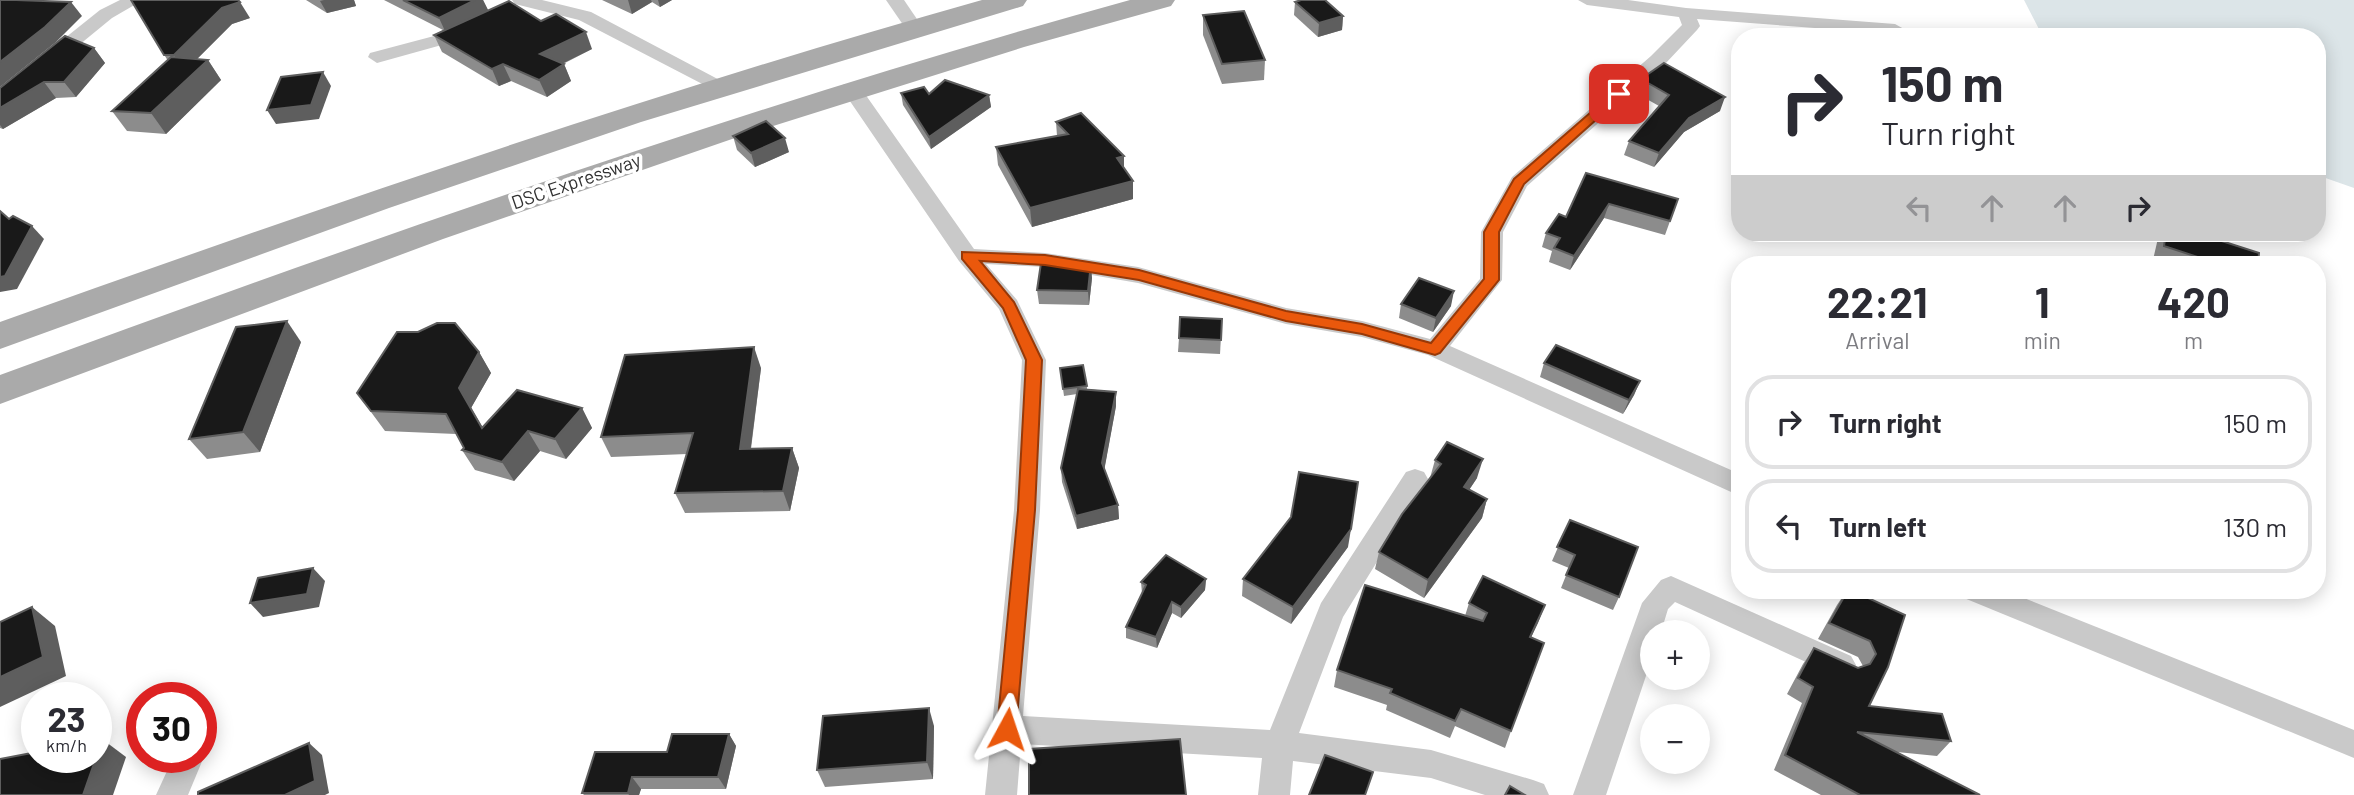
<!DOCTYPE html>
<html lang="en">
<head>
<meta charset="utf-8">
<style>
	body { margin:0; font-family:Barlow,sans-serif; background:#f2f2f3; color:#2b2b33; height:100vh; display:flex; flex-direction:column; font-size:26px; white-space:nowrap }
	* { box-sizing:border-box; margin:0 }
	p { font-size:23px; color:#7c7c81 }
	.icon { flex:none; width:38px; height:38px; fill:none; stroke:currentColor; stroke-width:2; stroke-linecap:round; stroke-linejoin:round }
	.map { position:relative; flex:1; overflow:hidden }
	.sheet { position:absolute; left:1731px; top:256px; width:595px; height:343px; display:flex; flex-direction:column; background:#fff; border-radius:28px; box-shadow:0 4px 18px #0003 }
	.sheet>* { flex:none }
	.guide { position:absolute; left:1731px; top:28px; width:595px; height:214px; border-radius:28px; box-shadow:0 4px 18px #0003; background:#fff; color:#2b2b33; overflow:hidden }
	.fabs { position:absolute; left:1640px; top:620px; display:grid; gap:14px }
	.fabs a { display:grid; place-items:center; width:70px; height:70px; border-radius:50%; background:#fff; box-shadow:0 4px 18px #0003; font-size:35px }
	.speed { position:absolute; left:21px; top:682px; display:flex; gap:14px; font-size:35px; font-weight:700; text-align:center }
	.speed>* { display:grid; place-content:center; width:91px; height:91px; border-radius:50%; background:#fff; box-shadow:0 4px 18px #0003; line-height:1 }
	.speed small { font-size:18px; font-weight:400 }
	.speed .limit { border:10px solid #d22; background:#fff; color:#111 }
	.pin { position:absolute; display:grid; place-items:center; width:60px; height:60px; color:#fff; margin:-30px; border-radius:14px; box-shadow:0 4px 10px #0006 }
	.me { position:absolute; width:77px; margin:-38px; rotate:5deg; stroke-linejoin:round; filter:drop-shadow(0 0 5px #0008) }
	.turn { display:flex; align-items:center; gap:24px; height:147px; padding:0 35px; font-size:32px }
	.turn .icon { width:91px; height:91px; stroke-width:2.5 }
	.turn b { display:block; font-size:49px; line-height:60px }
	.lanes { display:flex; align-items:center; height:66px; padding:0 35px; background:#0003; justify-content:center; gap:35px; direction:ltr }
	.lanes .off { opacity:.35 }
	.eta { display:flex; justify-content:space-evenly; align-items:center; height:119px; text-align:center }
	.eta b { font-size:42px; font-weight:700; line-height:49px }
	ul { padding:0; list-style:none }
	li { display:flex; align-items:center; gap:21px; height:94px; margin:0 14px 10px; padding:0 21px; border:4px solid #e1e1e2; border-radius:28px }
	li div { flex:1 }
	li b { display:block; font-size:26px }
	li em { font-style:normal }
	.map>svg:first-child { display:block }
	.green { fill:#dce5e8 }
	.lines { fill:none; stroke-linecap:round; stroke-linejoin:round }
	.minor { fill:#c9c9c9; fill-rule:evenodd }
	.primary { fill:#aaa; fill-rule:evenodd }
	.wall { fill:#8c8c8c }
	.shaded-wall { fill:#5e5e5e }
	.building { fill:#191919; stroke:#5e5e5e; stroke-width:2 }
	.route { fill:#ea580c; stroke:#983908; stroke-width:2 }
	.labels { text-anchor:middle; stroke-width:7; stroke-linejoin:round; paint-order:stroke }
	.street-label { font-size:19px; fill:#323232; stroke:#fff }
</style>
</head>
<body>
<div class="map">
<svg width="2354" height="795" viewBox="0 0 2354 795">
	<rect width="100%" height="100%" fill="#fff"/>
	<polygon class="green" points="2024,0 2354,0 2354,188 2317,175 2317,37 2043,37"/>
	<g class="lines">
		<g class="minor">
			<polygon points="120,0 143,0 112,18 7,104 0,106 0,90 100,10"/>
			<polygon points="512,0 542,0 591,12 729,85 719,91 712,89 579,20 515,4"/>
			<polygon points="886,0 904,0 923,28 920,32 908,32"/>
			<polygon points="1578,0 1628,0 1686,8 1895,24 1904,29 1895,34 1697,19 1700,26 1697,30 1665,64 1527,186 1503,232 1502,280 1450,346 1740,474 1740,496 1428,355 1362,337 1286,324 1138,283 1045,267 986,264 1017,300 1046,360 1040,510 1023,716 1270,730 1321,603 1406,472 1415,469 1424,472 1428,479 1343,617 1299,733 1431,750 1533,780 1544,784 1549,795 1485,795 1431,778 1293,761 1290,795 1258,795 1262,758 1021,744 1017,795 985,795 1014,510 1022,360 999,309 959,261 841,88 844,84 858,84 974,249 1045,253 1138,267 1286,308 1362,321 1430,339 1480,279 1481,232 1512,177 1651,56 1682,25 1679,17 1587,5"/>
			<polygon points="468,27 477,32 474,36 377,63 368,57 370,53"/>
			<polygon points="1671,576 1851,656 1856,665 1851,674 1841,678 1675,602 1668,609 1661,632 1652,632 1652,658 1606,795 1573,795 1642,603 1661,580"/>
			<polygon points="1960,590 2004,590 2354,730 2354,758 1964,598"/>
			<polygon points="201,754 203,759 188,795 156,795 173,758 201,758"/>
		</g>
		<g class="primary">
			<path d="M982,0H1027L1023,6L641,122L389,208L0,349V322C325,206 650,93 982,0Z"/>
			<path d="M1130,0H1175L1171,6L1024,47L732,139L443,239L0,404V375C373,238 747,106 1130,0Z"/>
		</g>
	</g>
	<g class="wall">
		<polygon points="131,0 250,18 232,24 197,59 208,60 221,80 166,134 127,131 112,111 168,61"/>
		<polygon points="306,0 354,0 356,6 327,13"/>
		<polygon points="384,0 483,0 488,10 541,21 592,49 563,64 564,64 571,81 547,97 511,81 499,86 442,52 434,35 443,30"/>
		<polygon points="602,0 672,0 660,7 652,2 632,14"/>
		<polygon points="1295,2 1343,16 1342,30 1318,37 1294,15"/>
		<polygon points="1203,15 1265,60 1264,80 1222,84 1203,35"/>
		<polygon points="94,48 105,63 76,97 56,98 3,129 0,128 0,88"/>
		<polygon points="1641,79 1720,111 1684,132 1654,167 1624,155 1629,141 1659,106 1636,93"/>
		<polygon points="901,93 989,95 991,107 931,149 903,105"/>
		<polygon points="1056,122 1124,156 1124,168 1133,181 1133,199 1032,227 998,165 996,147 1057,136"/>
		<polygon points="733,136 789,152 755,167 737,150"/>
		<polygon points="1586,173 1678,199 1665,235 1604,218 1570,270 1549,262 1552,251 1542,247 1546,233 1566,217"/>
		<polygon points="2162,233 2197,233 2258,264 2165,264 2153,260 2158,238"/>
		<polygon points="1092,278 1089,305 1039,304 1037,290"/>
		<polygon points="1401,304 1451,306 1433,332 1399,318"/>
		<polygon points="1222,319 1220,354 1178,352 1179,338"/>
		<polygon points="301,342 260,452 207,459 189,439"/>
		<polygon points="479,352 491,373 471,408 483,428 582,408 592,428 566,459 540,451 514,481 475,470 462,450 464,448 456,434 385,431 357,393"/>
		<polygon points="1544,363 1640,381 1634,395 1623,414 1540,377"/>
		<polygon points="761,368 751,449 792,448 799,468 790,511 685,513 675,493 687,454 611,457 601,437"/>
		<polygon points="1060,368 1087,386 1087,389 1116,392 1116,406 1104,470 1118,505 1119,519 1077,529 1062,482 1061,468 1077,394 1064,396"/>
		<polygon points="1435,460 1477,478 1469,490 1487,499 1482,518 1424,598 1375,569 1379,552 1430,478"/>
		<polygon points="1570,520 1619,597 1613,610 1561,588 1569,568 1552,561"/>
		<polygon points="1348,547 1291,624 1242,596 1243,579"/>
		<polygon points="1206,579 1205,590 1181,618 1172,613 1157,648 1126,638 1126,627 1142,593 1141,582"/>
		<polygon points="1847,590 1905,615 1869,706 1951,741 1937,756 1897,752 1980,795 1821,795 1774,770 1802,703 1787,694 1803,664 1814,648 1858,668 1863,666 1858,657 1818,639 1837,605"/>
		<polygon points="1469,603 1545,605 1531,637 1511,731 1505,748 1455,726 1450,738 1386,710 1387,705 1334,687 1337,670 1465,616"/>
		<polygon points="934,726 933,779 825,787 817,770"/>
		<polygon points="729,734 736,746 726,789 641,789 639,795 584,795 582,793 667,752"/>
	</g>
	<g class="shaded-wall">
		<polygon points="324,0 354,0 356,6 327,13 320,1"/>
		<polygon points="475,0 483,0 488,10 445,31 439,18"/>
		<polygon points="628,0 651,0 652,2 632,14"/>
		<polygon points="658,0 672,0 660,7"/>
		<polygon points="71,2 82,16 56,42 0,87 0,62"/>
		<polygon points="240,2 250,18 232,24 185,71 174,55 222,8"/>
		<polygon points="1343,16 1342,30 1318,37 1319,23"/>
		<polygon points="586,32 592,49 547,71 540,54"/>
		<polygon points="94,48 105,63 76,97 64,82"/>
		<polygon points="208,60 221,80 166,134 151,113"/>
		<polygon points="503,64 511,81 499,86 492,69"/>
		<polygon points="564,64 571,81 547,97 539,80"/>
		<polygon points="323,72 331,86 319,119 276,124 267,110"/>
		<polygon points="44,82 56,98 3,129 0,125 0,108"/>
		<polygon points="989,95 991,107 931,149 929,137"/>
		<polygon points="1725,97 1720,111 1684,132 1654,167 1659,153 1689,118"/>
		<polygon points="785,138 789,152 755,167 751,153"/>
		<polygon points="1124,156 1124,174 1117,158"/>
		<polygon points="1133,181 1133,199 1032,227 1030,208"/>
		<polygon points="1609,204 1604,218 1570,270 1574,256"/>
		<polygon points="32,226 44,239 17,289 0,292 0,277"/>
		<polygon points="1091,263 1092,278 1089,305 1088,291"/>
		<polygon points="1454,291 1451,306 1433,332 1436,318"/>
		<polygon points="287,321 301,342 260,452 243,432"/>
		<polygon points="754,347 761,368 748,469 740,449"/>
		<polygon points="479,352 491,373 471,408 494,448 459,388"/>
		<polygon points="1640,381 1634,395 1623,414 1629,400"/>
		<polygon points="1116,392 1116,406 1103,477 1102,463"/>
		<polygon points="582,408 592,428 566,459 555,439"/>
		<polygon points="528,431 540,451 514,481 502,462"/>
		<polygon points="792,448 799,468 790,511 783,491"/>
		<polygon points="1483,459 1477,478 1459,505 1464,487"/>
		<polygon points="1487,499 1482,518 1424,598 1428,580"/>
		<polygon points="1118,505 1119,519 1077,529 1076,516"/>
		<polygon points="1351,529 1348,547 1291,624 1293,607"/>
		<polygon points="313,568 325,581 319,607 263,617 250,603"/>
		<polygon points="1206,579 1205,590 1181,618 1181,607"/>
		<polygon points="1172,602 1172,613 1157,648 1156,637"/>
		<polygon points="1545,605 1538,623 1523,654 1530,637"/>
		<polygon points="32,607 55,626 66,676 0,707 0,677"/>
		<polygon points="929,708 934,726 933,779 927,762"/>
		<polygon points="729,734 736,746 726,789 718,777"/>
		<polygon points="102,739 126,757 113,795 83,795"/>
		<polygon points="309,743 322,755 329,793 325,795 285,795"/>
		<polygon points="632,777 641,789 639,795 629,795 628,793"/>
	</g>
	<g class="building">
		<polygon points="0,0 16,0 71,2 45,27 0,62"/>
		<polygon points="131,0 238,0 240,2 222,8 174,55 164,55"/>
		<polygon points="403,0 475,0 439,18"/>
		<polygon points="1301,0 1325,0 1343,16 1319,23 1295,2"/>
		<polygon points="509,1 541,21 556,14 586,32 540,54 564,64 539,80 503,64 492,69 434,35"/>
		<polygon points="1244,11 1265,60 1222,64 1203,15"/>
		<polygon points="65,36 94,48 64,82 44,82 0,108 0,88"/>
		<polygon points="171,57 208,60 151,113 112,111"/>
		<polygon points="1664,63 1725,97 1689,118 1659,153 1629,141 1669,95 1641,79"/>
		<polygon points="323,72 311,105 267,110 281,77"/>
		<polygon points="945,80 989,95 929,137 901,93 924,87 929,94"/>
		<polygon points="1081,113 1124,156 1117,158 1133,181 1030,208 996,147 1068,134 1056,122"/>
		<polygon points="766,121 785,138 751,153 733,136"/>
		<polygon points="1586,173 1678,199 1670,221 1609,204 1574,256 1554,248 1560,238 1546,233 1559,214 1566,217"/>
		<polygon points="0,211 9,219 13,216 32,226 5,276 0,277"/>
		<polygon points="2166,233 2197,233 2259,253 2258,264 2219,264 2164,246"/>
		<polygon points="1041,263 1091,263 1088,291 1037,290"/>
		<polygon points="1419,278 1454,291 1436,318 1401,304"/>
		<polygon points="1180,317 1222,319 1221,340 1179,338"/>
		<polygon points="287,321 243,432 189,439 236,327"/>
		<polygon points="437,323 455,323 479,352 459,388 482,428 517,390 582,408 555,439 528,431 502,462 462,450 464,448 446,414 371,411 357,393 397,332 418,332"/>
		<polygon points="1556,345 1640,381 1629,400 1544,363"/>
		<polygon points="754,347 740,449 792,448 783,491 675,493 693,433 601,437 625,355"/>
		<polygon points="1083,365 1087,386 1063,389 1060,368"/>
		<polygon points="1078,389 1116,392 1102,463 1118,505 1076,516 1061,468"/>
		<polygon points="1447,442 1483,459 1464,487 1487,499 1428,580 1379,552 1402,514 1441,464 1435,460"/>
		<polygon points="1299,472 1358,482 1351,529 1293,607 1243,579 1291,517"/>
		<polygon points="1570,520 1638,547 1619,597 1566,575 1575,555 1557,547"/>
		<polygon points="1166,555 1206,579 1181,607 1172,602 1156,637 1126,627 1146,585 1141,582"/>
		<polygon points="313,568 307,594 250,603 258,578"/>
		<polygon points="1483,576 1545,605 1530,637 1544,643 1511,731 1461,709 1455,721 1390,693 1392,689 1337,670 1365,585 1483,621 1487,613 1469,603"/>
		<polygon points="1848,590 1851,590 1905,615 1888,667 1869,706 1942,714 1951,741 1857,732 1980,795 1860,795 1785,755 1813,687 1798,678 1814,648 1858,668 1870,664 1876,654 1870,641 1829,623"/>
		<polygon points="32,607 43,657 0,677 0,622"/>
		<polygon points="929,708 927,762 817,770 823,716"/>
		<polygon points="672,734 729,734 718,777 632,777 628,793 582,793 595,752 667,752"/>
		<polygon points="102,739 96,757 96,741"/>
		<polygon points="1180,739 1186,795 1029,795 1029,749"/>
		<polygon points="309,743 315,781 285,795 198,795 198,792"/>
		<polygon points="37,752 37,758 96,758 83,795 0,795 0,759"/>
		<polygon points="1325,755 1373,772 1365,795 1309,795"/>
		<polygon points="1510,786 1525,795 1505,795"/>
	</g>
	<polygon class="route" points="1614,92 1625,94 1524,184 1499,232 1499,280 1440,353 1435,355 1362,334 1286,321 1139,280 1045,265 980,261 1014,302 1042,360 1035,510 1016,729 1014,735 1007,738 1000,735 997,729 1018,510 1026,360 1003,308 962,259 962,252 1045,255 1139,270 1286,311 1362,324 1431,343 1484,279 1484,232 1514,179"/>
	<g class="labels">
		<g class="street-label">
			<text transform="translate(576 181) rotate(-19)" y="7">DSC Expressway</text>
		</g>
	</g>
</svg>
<div class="fabs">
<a>+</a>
<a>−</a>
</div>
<div class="speed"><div>23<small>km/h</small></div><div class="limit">30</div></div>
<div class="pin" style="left:1619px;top:94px;background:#d93025"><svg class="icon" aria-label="arrive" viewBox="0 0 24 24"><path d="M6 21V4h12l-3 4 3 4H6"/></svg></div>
<svg class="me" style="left:1007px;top:729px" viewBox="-20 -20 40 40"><path d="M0-17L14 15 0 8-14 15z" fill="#ea580c" stroke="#fff" stroke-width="4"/></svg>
<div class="guide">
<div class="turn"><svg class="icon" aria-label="right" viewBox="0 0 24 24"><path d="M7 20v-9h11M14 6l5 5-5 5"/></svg><div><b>150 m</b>Turn right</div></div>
<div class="lanes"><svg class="icon off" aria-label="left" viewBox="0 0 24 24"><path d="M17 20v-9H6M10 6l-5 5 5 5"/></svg><svg class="icon off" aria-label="ahead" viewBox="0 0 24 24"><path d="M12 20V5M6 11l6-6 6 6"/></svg><svg class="icon off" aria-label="ahead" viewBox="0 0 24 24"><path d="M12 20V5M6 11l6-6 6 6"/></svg><svg class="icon" aria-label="right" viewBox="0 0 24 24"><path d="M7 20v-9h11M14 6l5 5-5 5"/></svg></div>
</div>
<section class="sheet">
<div class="eta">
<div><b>22:21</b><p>Arrival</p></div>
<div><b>1</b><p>min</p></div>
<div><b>420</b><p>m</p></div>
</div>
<ul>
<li><svg class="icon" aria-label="right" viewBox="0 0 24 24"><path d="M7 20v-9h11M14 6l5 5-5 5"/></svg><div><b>Turn right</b></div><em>150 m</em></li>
<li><svg class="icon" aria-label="left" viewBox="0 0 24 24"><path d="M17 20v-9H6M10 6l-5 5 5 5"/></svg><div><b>Turn left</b></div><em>130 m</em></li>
</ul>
</section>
</div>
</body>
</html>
